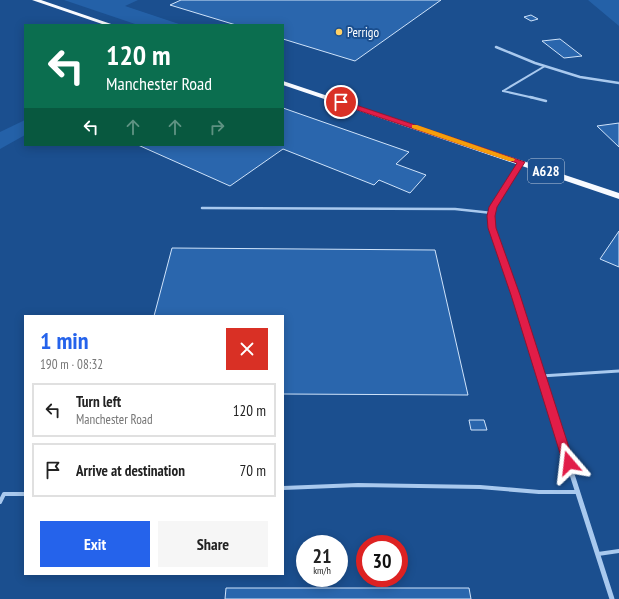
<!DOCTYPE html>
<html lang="en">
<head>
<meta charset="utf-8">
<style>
	body { margin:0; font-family:"PT Sans Narrow",sans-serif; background:#f6f6f6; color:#222; height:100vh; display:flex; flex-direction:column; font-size:15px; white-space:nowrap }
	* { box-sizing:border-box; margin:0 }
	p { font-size:13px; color:#767676 }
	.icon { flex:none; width:22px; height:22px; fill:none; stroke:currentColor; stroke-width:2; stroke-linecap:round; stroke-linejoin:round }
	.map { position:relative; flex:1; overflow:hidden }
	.side { position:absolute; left:24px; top:315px; width:260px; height:260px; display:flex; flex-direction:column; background:#fff; border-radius:0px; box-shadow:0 2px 10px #0003 }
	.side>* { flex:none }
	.guide { position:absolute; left:24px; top:24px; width:260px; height:122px; border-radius:0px; box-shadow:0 2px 10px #0003; background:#0b6e4f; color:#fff; overflow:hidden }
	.speed { position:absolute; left:296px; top:535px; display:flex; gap:8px; font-size:20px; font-weight:700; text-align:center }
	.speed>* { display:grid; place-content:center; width:52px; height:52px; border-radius:50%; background:#fff; box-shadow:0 2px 10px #0003; line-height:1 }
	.speed small { font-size:10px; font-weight:400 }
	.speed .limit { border:6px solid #d22; background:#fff; color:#111 }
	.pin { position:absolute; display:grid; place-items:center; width:34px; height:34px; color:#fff; margin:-17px; border:2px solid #fff; border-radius:50%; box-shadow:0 1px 4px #0007 }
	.me { position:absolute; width:44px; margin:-22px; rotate:343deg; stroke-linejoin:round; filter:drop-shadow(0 0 3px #0008) }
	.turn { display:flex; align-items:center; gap:14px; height:84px; padding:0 16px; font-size:18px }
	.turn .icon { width:52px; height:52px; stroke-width:2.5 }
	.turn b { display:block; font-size:28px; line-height:34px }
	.lanes { display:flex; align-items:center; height:38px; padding:0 16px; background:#0003; justify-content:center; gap:20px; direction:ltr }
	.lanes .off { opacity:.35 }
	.round { display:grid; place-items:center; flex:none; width:42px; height:42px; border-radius:0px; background:#f6f6f6 }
	.summary { display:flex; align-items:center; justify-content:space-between; height:68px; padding:0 16px }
	h1 { font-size:24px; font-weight:800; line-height:30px; color:#2563eb }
	.primary-button { display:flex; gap:8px; margin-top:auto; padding:8px 16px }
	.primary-button a { flex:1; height:46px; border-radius:0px; background:#2563eb; color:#fff; font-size:16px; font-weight:800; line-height:46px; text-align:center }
	.primary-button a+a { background:#f6f6f6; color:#222 }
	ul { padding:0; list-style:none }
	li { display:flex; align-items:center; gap:12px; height:54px; margin:0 8px 6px; padding:0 8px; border:2px solid #e0e0e0; border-radius:0px }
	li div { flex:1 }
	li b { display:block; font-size:15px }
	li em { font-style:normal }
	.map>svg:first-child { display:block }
	.green { fill:#2461a8 }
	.building { fill:#2a66ad; stroke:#cfe3fa }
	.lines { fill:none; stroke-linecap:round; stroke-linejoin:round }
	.service-far3 { stroke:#a9c9ee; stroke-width:2 }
	.service-far2 { stroke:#a9c9ee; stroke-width:2.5 }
	.service-far1 { stroke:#a9c9ee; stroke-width:3 }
	.service { stroke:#a9c9ee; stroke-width:4 }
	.minor-far3 { stroke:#a9c9ee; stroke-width:2.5 }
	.minor-far2 { stroke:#a9c9ee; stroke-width:3 }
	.minor-far1 { stroke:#a9c9ee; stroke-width:4 }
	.minor { stroke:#a9c9ee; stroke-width:5 }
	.trunk { fill:#f8faff; fill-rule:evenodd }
	.route { fill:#e11d48; stroke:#92132f }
	.slow { fill:#f59e0b }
	.poi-dot { fill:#ffd166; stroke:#1b4f8f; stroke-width:1.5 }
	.labels { text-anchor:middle; stroke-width:4; stroke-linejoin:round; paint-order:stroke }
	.far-poi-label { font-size:13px; fill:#fff; stroke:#1b4f8f; text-anchor:start }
	.shield { fill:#1b4f8f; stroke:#bbcadd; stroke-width:1 }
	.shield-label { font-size:14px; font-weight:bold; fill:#fff }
</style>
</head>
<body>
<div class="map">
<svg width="619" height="599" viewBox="0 0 619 599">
	<rect width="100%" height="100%" fill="#1b4f8f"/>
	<g class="green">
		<polygon points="64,0 138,0 125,6 182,25 138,25"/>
		<polygon points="588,0 619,0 619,26"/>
		<polygon points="25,120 25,135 0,149 0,132"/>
	</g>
	<g class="building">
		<polygon points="181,0 441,0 355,61 283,39 283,25 236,25 170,5"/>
		<polygon points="531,15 538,19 531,21 524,17"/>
		<polygon points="560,39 582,56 564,58 542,41"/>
		<polygon points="283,108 409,152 396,164 426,175 410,193 379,180 374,185 283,149 230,186 138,145 283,145"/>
		<polygon points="619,123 619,147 597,126"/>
		<polygon points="619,231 619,267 600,259"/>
		<polygon points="172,248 435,250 468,395 283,394 283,316 154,316"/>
		<polygon points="469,420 484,420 487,430 471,430"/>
		<polygon points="226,588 469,588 471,599 225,599"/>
	</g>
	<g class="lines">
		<g class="service-far3">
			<polyline points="503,91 545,66"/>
			<polyline points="503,91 534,98"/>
		</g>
		<g class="service-far2">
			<polyline points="530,97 546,101"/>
			<polyline points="202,208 455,209 492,213"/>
		</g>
		<polyline class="service-far1" points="541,376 619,371"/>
		<g class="service">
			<polyline points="283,488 358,485 480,487 539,492 578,492"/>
			<polyline points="0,502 4,494 25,494"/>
			<polyline points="598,554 619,551"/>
		</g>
		<polyline class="minor-far3" points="496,47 535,63 580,77 619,83"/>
		<path class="minor-far2" d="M492,225C490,202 509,181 521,162"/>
		<polyline class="minor-far1" points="492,224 545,388"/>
		<polyline class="minor" points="544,387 612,599"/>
		<g class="trunk">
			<polygon points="32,0 41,0 114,25 105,25"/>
			<polygon points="283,81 619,193 619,199 283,85"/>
		</g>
	</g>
	<polygon class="route" points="339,101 344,101 525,162 497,207 495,216 496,228 520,295 574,463 573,467 569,468 565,467 563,463 511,295 488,228 487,216 489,207 517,163 339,104"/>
	<polygon class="slow" points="412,125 417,125 515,159 514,161 509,161 412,128"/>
	<circle class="poi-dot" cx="339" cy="32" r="4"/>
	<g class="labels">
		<g class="far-poi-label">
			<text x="347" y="37">Perrigo</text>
		</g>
		<rect class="shield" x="528" y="159" width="36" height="24" rx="3"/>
		<g class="shield-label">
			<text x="546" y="176">A628</text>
		</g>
	</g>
</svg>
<div class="speed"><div>21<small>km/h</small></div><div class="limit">30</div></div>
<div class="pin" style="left:341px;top:102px;background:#d93025"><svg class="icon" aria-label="arrive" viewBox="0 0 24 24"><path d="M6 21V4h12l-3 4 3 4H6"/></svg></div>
<svg class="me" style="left:569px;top:463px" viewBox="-20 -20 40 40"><path d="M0-17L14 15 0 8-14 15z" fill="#e11d48" stroke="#fff" stroke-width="4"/></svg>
<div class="guide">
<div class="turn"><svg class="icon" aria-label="left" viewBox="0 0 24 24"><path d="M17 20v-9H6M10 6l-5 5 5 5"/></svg><div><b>120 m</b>Manchester Road</div></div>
<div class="lanes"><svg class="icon" aria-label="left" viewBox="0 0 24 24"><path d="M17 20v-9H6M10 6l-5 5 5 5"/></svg><svg class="icon off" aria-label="ahead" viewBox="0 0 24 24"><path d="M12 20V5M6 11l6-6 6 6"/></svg><svg class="icon off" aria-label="ahead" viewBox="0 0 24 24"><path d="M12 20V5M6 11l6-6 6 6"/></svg><svg class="icon off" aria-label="right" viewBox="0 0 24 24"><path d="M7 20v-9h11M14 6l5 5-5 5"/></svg></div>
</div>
<section class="side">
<div class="summary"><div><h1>1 min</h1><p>190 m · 08:32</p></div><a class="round" style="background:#d93025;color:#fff"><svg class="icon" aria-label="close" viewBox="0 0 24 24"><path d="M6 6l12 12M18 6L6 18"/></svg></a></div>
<ul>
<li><svg class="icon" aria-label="left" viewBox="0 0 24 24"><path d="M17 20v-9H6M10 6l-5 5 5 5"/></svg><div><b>Turn left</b><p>Manchester Road</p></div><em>120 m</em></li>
<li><svg class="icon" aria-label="arrive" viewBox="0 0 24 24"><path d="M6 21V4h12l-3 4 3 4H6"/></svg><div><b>Arrive at destination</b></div><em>70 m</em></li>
</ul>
<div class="primary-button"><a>Exit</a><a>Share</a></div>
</section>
</div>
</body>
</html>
